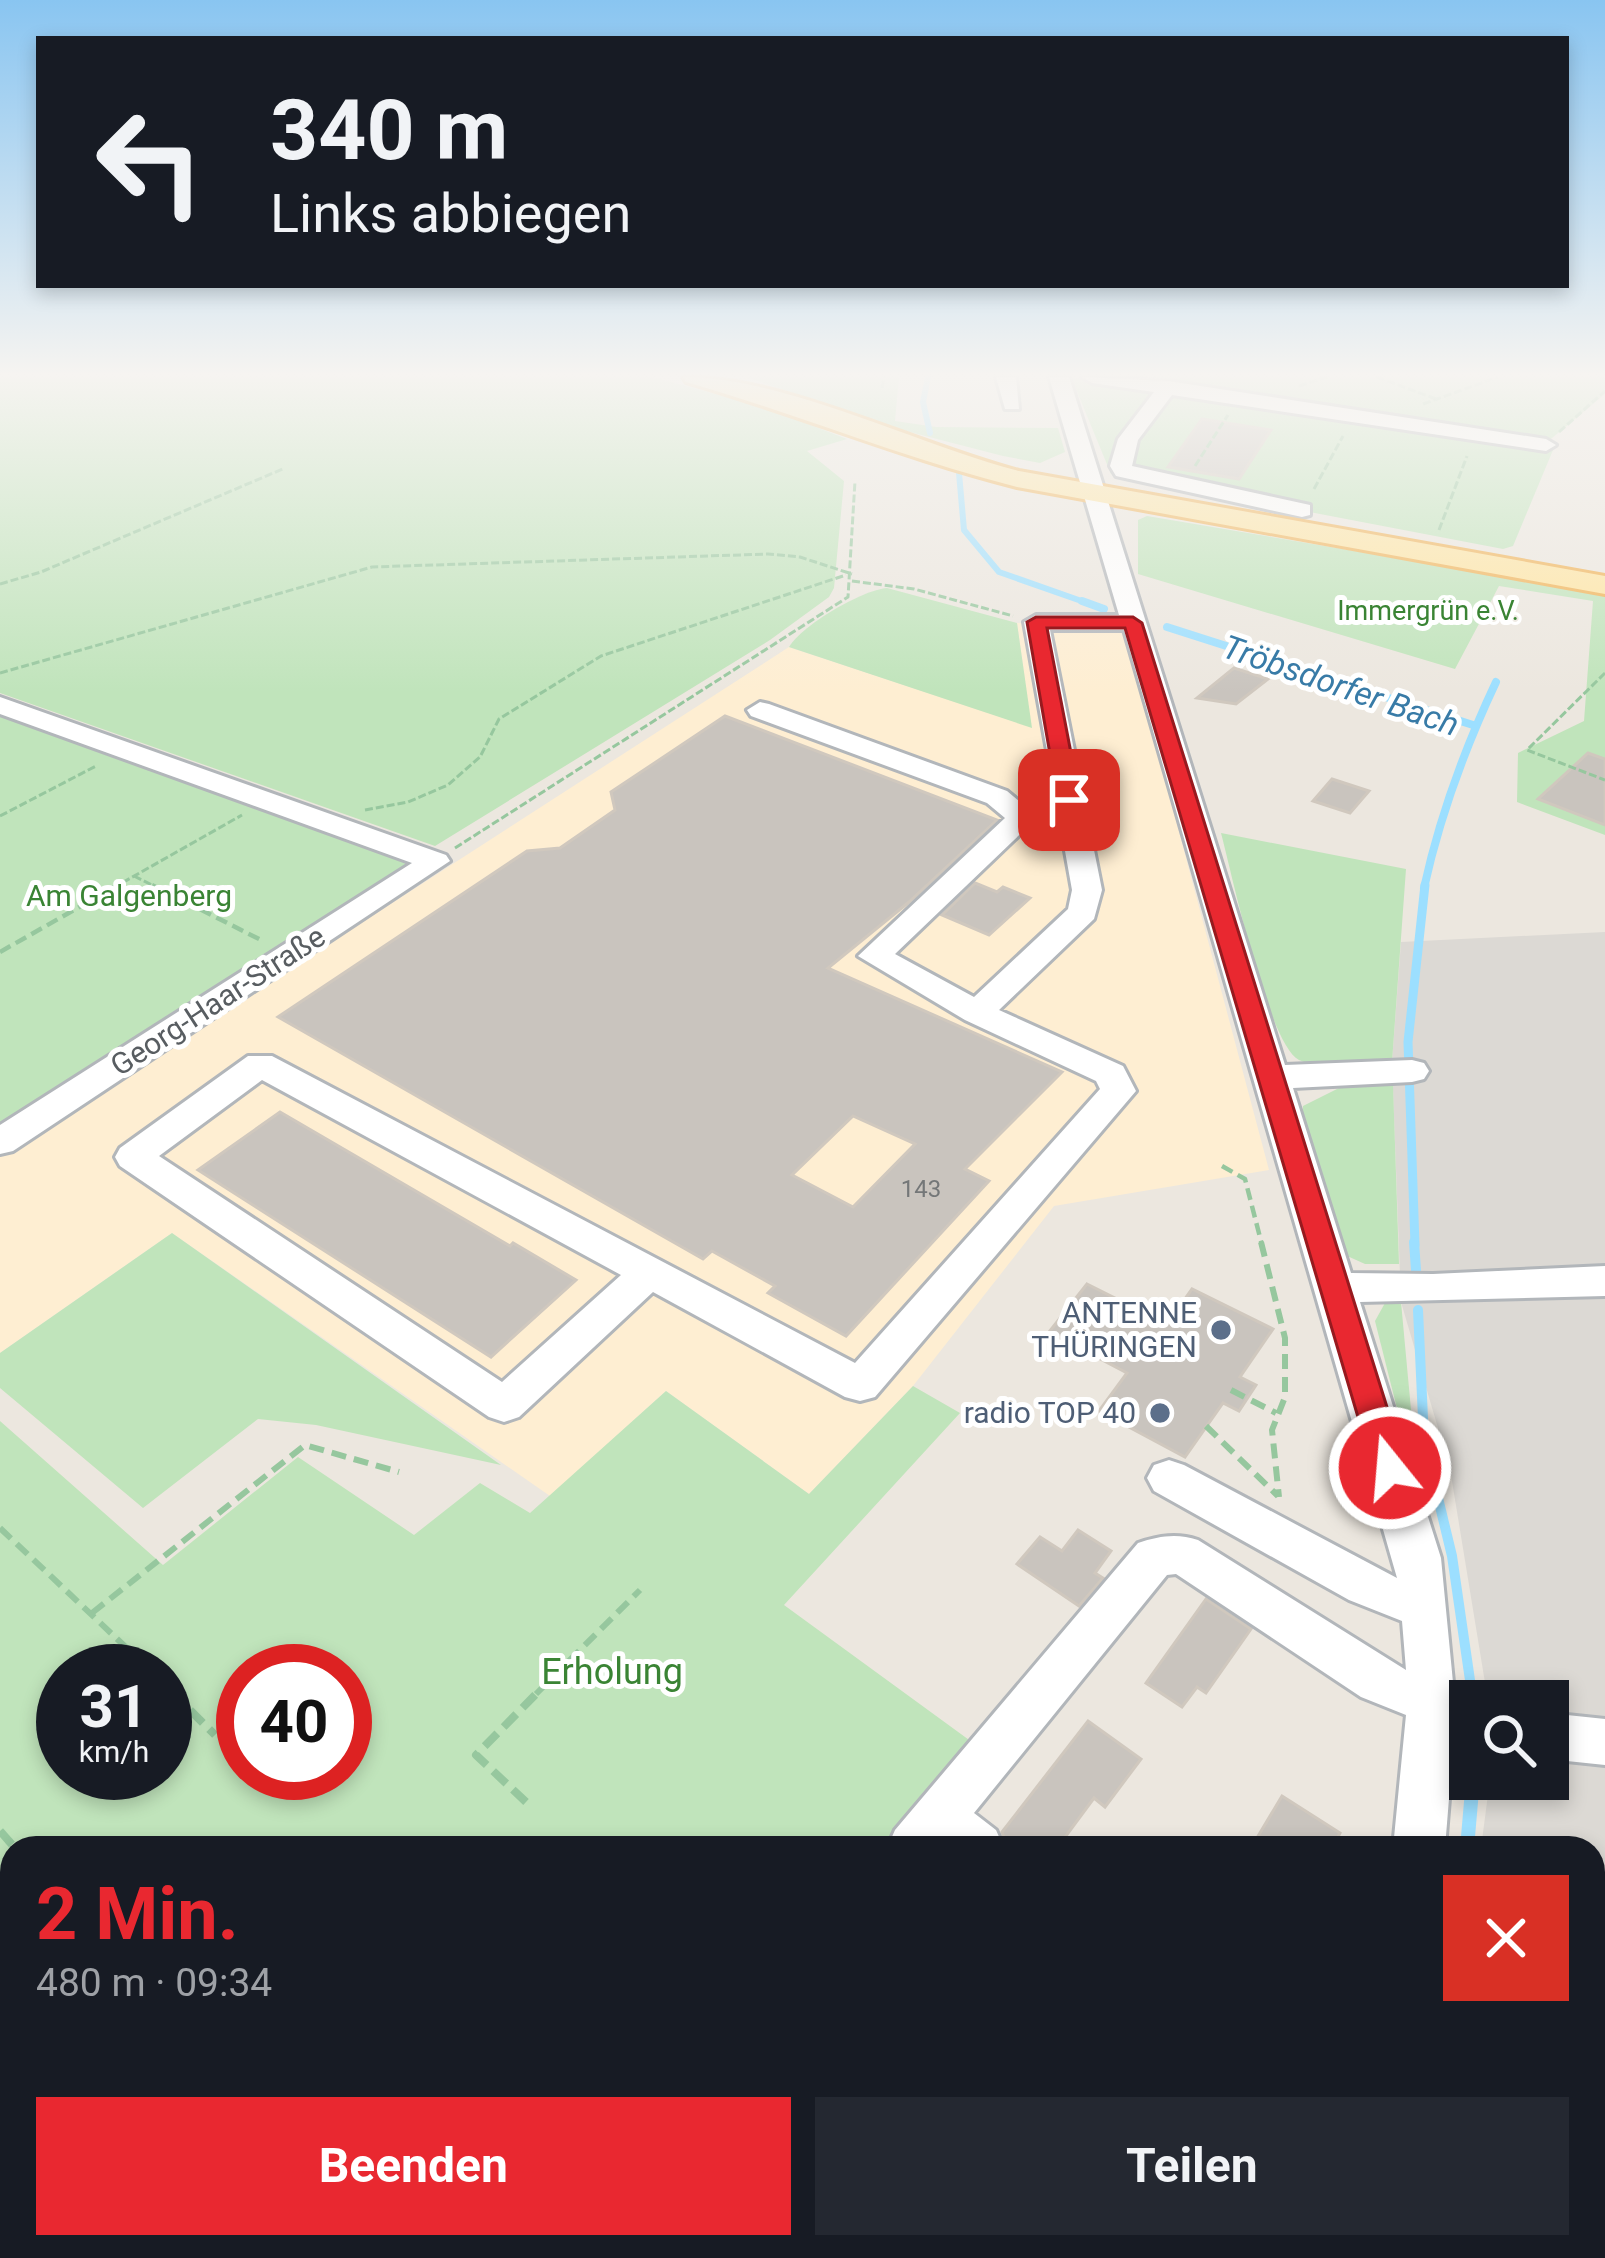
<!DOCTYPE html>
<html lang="de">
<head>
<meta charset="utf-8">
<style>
	body { margin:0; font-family:Roboto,sans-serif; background:#242831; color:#f1f3f6; height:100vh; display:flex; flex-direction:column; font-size:45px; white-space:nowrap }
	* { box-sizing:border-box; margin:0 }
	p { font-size:39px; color:#9ea1a6 }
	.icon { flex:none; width:66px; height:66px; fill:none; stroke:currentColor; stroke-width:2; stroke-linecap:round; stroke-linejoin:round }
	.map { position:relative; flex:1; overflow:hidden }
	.details { position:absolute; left:0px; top:1836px; width:1605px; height:423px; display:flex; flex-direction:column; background:#171b24; border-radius:36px 36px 0 0; box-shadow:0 6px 18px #0003 }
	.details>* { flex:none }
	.banner { position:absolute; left:36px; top:36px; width:1533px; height:252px; border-radius:0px; box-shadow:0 6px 18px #0003; background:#171b24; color:#f1f3f6; overflow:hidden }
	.buttons { position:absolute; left:1449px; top:1680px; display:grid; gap:24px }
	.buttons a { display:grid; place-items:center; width:120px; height:120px; border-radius:0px; background:#171b24; box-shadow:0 6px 18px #0003; font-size:60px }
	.speed { position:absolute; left:36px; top:1644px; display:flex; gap:24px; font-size:60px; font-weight:700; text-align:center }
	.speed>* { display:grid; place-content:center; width:156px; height:156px; border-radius:50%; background:#171b24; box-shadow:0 6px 18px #0003; line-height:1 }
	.speed small { font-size:30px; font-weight:400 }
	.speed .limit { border:18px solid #d22; background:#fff; color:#111 }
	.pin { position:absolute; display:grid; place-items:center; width:102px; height:102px; color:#fff; margin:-51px; border-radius:24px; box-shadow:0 6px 18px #0006 }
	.me { position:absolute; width:132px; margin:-66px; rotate:343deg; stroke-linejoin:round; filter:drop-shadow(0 0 9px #0008) }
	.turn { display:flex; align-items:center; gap:42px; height:252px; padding:0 36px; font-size:54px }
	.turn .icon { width:156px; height:156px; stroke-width:2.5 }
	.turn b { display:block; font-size:84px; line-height:102px }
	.round { display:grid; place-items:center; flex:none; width:126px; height:126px; border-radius:0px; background:#242831 }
	.headline { display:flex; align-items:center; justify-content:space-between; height:204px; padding:0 36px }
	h1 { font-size:72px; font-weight:700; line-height:90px; color:#e92830 }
	.action { display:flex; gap:24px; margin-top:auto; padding:24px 36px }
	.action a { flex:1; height:138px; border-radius:0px; background:#e92830; color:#fff; font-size:48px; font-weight:700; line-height:138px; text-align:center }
	.action a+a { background:#242831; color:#f1f3f6 }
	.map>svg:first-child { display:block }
	.commercial { fill:#feeed2 }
	.industrial { fill:#dcd9d4 }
	.green { fill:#c0e4bb; fill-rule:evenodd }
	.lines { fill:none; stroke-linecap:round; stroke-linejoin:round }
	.stream-far4 { stroke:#9cdfff; stroke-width:6 }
	.stream-far3 { stroke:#9cdfff; stroke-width:8 }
	.stream-far2 { stroke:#9cdfff; stroke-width:9 }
	.stream-far1 { stroke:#9cdfff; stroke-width:10 }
	.stream { stroke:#9cdfff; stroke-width:14 }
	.building { fill:#c9c4be; stroke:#d0c8be; stroke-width:3; fill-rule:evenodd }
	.minor-casing { stroke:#b2b6ba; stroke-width:6 }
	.major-casing { stroke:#f1b253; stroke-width:6 }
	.path-far3 { stroke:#96c79e; stroke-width:3; stroke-dasharray:8 3; stroke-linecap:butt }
	.path-far2 { stroke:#96c79e; stroke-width:4.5; stroke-dasharray:12 6; stroke-linecap:butt }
	.path-far1 { stroke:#96c79e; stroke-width:6; stroke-dasharray:15 8; stroke-linecap:butt }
	.path { stroke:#96c79e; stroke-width:8; stroke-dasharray:18 9; stroke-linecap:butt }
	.minor { fill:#fff; fill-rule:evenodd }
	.major { fill:#ffe5a1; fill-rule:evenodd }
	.route { fill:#e92830; stroke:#971a1f; stroke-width:3 }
	.service-dot { fill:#5c6f8a; stroke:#fff; stroke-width:4.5 }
	.labels { text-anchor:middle; stroke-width:10; stroke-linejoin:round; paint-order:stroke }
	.number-label { font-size:24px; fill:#747778 }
	.far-park-label { font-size:27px; fill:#3a8434; stroke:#fff }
	.park-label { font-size:30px; fill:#3a8434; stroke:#fff }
	.street-label { font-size:30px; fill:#585d61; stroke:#fff }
	.service-label { font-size:30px; fill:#4e5e75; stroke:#fff; text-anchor:end }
	.water-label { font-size:33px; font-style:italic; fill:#387ba7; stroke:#fff }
	.near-park-label { font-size:36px; fill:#3a8434; stroke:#fff }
</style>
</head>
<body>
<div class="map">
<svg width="1605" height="2258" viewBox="0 0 1605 2258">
	<rect width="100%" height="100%" fill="#ece7df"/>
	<polygon class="commercial" points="1017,623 1124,625 1269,1170 1054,1206 913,1386 809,1494 666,1391 550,1496 172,1233 0,1353 0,1156 789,647 1031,727"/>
	<polygon class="industrial" points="1605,932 1605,2010 1593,2020 1593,1848 1481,1848 1490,1779 1548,1779 1548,1701 1488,1701 1450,1469 1401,1302 1392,1062 1401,942"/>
	<g class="green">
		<polygon points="0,377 653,377 767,408 847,439 807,451 844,481 834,588 829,597 770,640 435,846 0,693"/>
		<polygon points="746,377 899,377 895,421 936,427 1058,428 1065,452 1040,463 1003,456 906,431"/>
		<polygon points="1071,377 1553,450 1513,546 1503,549 1111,474"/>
		<polygon points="1153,377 1605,377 1605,394 1546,443 1148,383"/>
		<polygon points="1147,516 1605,593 1605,835 1517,802 1518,753 1584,721 1593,601 1499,586 1455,669 1138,574 1138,520"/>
		<path d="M887,588L1017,623L1032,728L789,647C802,625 862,590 887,588Z"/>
		<polygon points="0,715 404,860 406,867 0,1131"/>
		<path d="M1221,833L1406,869L1392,1062C1365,1063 1324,1072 1299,1060C1268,1044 1232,874 1221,833Z"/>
		<polygon points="1368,1083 1393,1085 1399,1264 1365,1264 1345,1255 1302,1119 1303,1106 1339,1088"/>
		<polygon points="172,1233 501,1465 316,1425 258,1419 143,1508 0,1388 0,1353"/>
		<polygon points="1401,1302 1419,1496 1375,1321 1385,1303"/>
		<path d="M913,1386L960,1413L784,1605L976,1745L892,1848H12V2135L0,2121V1421L163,1565L298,1457L414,1535L480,1483L530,1513L666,1391L809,1494ZM63,1671H165V1773H63ZM243,1671H345V1773H243Z"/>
		<polygon points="109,2247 738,2247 750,2258 119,2258"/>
	</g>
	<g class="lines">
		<g class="stream-far4">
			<polyline points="928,377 923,402 930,433"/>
			<polyline points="959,473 964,530 999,572 1090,604"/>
		</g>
		<g class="stream-far3">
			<polyline points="1082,601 1104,609"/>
			<polyline points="1167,627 1473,725"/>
			<path d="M1424,888C1440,815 1464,750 1496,682"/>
		</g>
		<polyline class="stream-far2" points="1415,1245 1408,1042 1425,885"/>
		<g class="stream-far1">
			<polyline points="1414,1242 1416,1270"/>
			<polyline points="1418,1310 1424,1440 1452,1556 1472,1694"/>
		</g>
		<g class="stream">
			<polyline points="1472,1691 1473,1700"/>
			<polyline points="1467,1848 1473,1779"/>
		</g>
	</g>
	<g class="building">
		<polygon points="1202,419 1271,430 1239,479 1168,467"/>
		<polygon points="1234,668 1268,679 1236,704 1197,698"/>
		<path d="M725,716L997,820L909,902L828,968L1062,1072L965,1169L989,1181L846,1336L768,1293L775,1286L712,1251L703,1259L278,1017L527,851L560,848L615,810L611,792ZM853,1116L915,1144L853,1207L792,1175Z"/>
		<polygon points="1588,753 1605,759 1605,825 1538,799"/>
		<polygon points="1332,779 1369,791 1350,813 1313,801"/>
		<polygon points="975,883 997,892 1003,887 1030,898 989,935 942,915"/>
		<polygon points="280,1112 510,1246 513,1243 576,1280 491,1357 198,1170"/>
		<polygon points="1087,1284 1167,1324 1192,1289 1273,1329 1240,1377 1256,1385 1239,1411 1223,1403 1185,1457 1099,1411 1127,1373 1049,1332"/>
		<polygon points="1078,1530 1111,1551 1095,1573 1103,1578 1079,1606 1017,1564 1040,1537 1062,1551"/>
		<polygon points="1206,1599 1251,1629 1206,1693 1197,1687 1182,1707 1146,1683"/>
		<polygon points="1088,1721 1141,1759 1105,1807 1094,1798 1057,1848 1008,1848 1002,1832"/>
		<polygon points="1282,1796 1340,1833 1332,1848 1251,1848"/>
	</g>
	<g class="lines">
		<g class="minor-casing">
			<g id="minor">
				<polygon points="996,377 1016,377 1019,409 1005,409"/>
				<path d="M1049,377H1069L1285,1065L1412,1060L1424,1063L1429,1071L1424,1079L1412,1082L1293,1088L1351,1273L1433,1274L1605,1266V1296L1360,1302L1441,1558L1455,1703L1470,1705V1751L1453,1749L1445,1848H1393L1406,1715L1361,1697L1176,1574L1167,1575L974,1813L996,1830L1004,1848H887L895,1830L1138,1543C1159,1536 1177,1533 1198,1540L1406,1670L1402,1621L1349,1600L1154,1491L1147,1478L1154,1465L1169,1460L1184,1465L1397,1578L1124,630H1050L1102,890L1094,919L999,1010L1123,1066L1136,1091L875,1397L860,1401L845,1397L653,1292L519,1417L504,1422L489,1417L120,1166L115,1157L120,1148L248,1056H272L855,1363L1100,1089L1096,1081L965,1020L858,956L1005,818L987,803L751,716L747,710L760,702L769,704L1007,791L1038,817L895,954L974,997L1068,909L1072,890L1024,622L1036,615H1119ZM262,1080L621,1275L502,1382L159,1156Z"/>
				<polygon points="1082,377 1168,381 1546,439 1556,445 1546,451 1172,395 1138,440 1132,466 1310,505 1310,515 1302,517 1116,476 1110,466 1118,439 1154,392 1092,383"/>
				<polygon points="0,697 446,855 450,861 13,1151 0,1154 0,1125 412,863 0,714"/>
				<polygon points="1548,1713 1605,1719 1605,1765 1548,1759"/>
				<polygon points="1605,2047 1605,2110 1593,2115 1593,2051"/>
				<polygon points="1378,2247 1444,2247 1440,2258 1374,2258"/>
				<polygon points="1450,2247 1510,2247 1514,2258 1452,2258"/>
			</g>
		</g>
		<g class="major-casing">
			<path id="major" d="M683,377C785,377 916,444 1019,471L1605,576V594L1017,487C905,459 798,414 686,382Z"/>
		</g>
		<g class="path-far3">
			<polyline points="1377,377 1436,399"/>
			<polyline points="1299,386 1327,377"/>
			<polyline points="882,388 884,377"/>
			<polyline points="1423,404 1498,377"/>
			<polyline points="1559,432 1605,391"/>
			<polyline points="1195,466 1228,415"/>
			<polyline points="1314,489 1343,436"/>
			<polyline points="1439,530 1467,456"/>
			<polyline points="852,581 914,589 1013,616"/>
			<polyline points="0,584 41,572 285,468"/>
			<polyline points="0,673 372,567 768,554 800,557 852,574"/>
			<polyline points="1605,673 1527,750 1605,780"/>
			<polyline points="365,810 408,802 448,785 480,757 499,719 601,656 846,575"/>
			<polyline points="0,816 96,766"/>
			<polyline points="455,848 848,597 855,481"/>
			<polyline points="134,876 158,888"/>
			<polyline points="113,888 242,815"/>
		</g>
		<g class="path-far2">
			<polyline points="152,885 263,941"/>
			<polyline points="0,952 118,885"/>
			<polyline points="1222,1166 1245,1179 1262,1245"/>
		</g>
		<g class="path-far1">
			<polyline points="1261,1242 1285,1338 1285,1397 1272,1430 1279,1497"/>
			<polyline points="1231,1390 1276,1413"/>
			<polyline points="1206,1426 1278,1496"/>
			<polyline points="0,1528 151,1671"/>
			<polyline points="92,1613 305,1445 399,1472"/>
			<polyline points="165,1685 174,1694"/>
			<polyline points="536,1694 640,1590"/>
		</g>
		<g class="path">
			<polyline points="171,1691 215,1735"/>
			<polyline points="526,1802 476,1755 539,1691"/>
			<polyline points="0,1831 15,1848"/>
			<polyline points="379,2247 389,2258"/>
		</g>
		<use href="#minor" class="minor"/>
		<use href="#major" class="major"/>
	</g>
	<linearGradient id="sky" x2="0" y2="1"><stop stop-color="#89c5f1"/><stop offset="0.54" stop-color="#f6f4f1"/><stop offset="1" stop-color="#f6f4f1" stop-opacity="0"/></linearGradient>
	<rect width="1605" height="693" fill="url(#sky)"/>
	<polygon class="route" points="1133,617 1142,623 1406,1468 1402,1477 1390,1481 1378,1477 1373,1468 1125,628 1047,628 1080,800 1069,807 1058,800 1027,622 1036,617"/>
	<g class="service-dot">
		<circle cx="1221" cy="1330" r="12"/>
		<circle cx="1160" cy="1413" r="12"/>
	</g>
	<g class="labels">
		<g class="number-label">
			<text x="921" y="1197">143</text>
		</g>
		<g class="far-park-label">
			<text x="1428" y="620">Immergrün e.V.</text>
		</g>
		<g class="park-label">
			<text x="129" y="906">Am Galgenberg</text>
		</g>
		<g class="street-label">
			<text transform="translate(218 1001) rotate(-33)" y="10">Georg-Haar-Straße</text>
		</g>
		<g class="service-label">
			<text x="1197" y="1323">ANTENNE<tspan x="1197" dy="34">THÜRINGEN</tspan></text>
			<text x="1136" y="1423">radio TOP 40</text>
		</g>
		<g class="water-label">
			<text transform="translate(1341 685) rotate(19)" y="12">Tröbsdorfer Bach</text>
		</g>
		<g class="near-park-label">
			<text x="612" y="1684">Erholung</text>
		</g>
	</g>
</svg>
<div class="buttons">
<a><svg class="icon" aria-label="search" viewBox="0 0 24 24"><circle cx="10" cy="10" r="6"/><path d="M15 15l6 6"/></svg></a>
</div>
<div class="speed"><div>31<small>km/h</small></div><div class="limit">40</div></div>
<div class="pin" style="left:1069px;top:800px;background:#d93025"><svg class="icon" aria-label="arrive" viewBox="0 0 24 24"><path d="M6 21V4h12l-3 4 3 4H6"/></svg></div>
<svg class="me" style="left:1390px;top:1468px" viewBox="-20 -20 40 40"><circle r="17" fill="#e92830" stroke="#fff" stroke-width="3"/><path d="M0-11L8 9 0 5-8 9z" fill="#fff"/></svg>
<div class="banner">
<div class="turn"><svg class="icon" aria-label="left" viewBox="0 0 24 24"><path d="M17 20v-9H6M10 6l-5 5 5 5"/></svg><div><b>340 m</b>Links abbiegen</div></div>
</div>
<section class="details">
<div class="headline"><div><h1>2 Min.</h1><p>480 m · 09:34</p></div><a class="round" style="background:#d93025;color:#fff"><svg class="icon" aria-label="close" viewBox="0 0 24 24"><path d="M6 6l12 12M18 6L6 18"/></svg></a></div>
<div class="action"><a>Beenden</a><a>Teilen</a></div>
</section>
</div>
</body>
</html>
